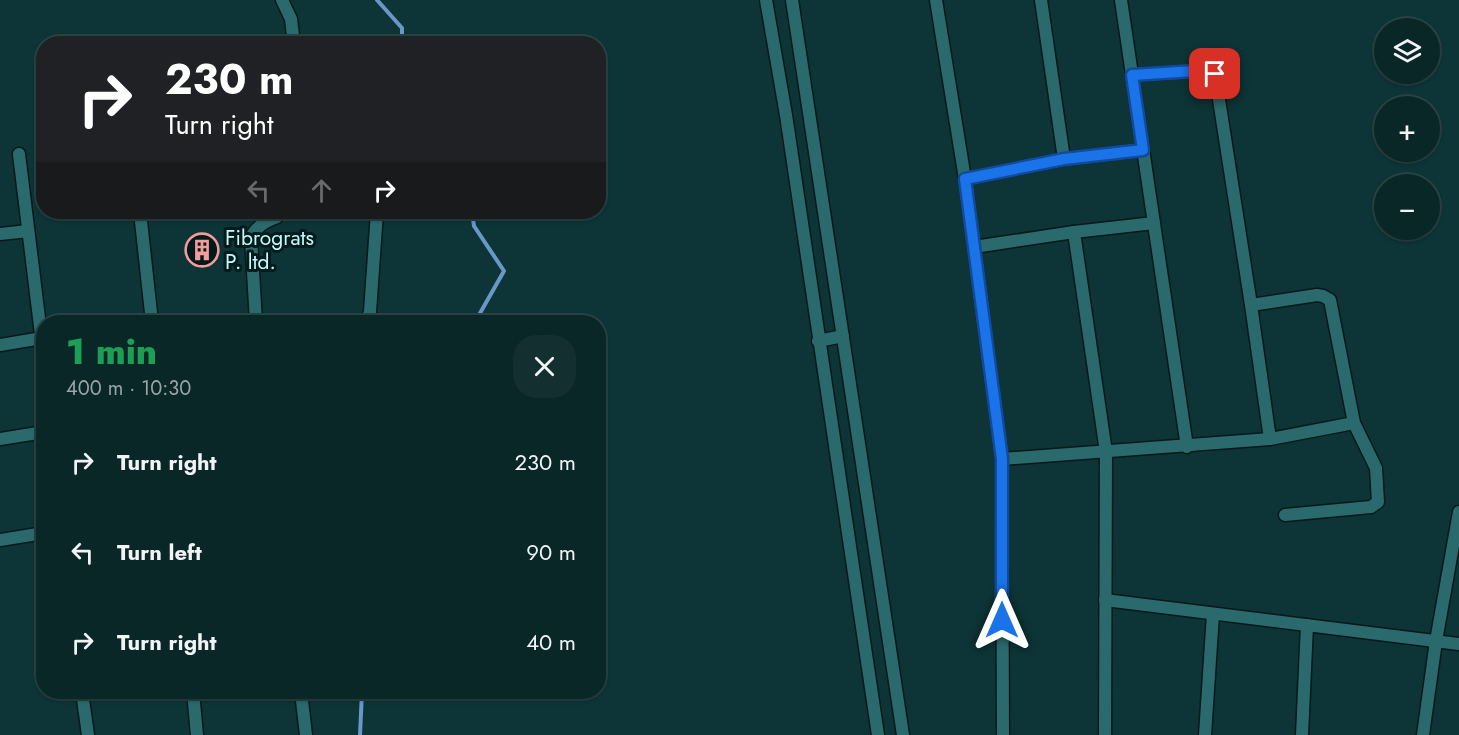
<!DOCTYPE html>
<html lang="en">
<head>
<meta charset="utf-8">
<style>
	body { margin:0; font-family:Jost,sans-serif; background:#132f30; color:#f1f3f6; height:100vh; display:flex; flex-direction:column; font-size:22px; white-space:nowrap }
	* { box-sizing:border-box; margin:0 }
	p { font-size:20px; color:#99a5a8 }
	.icon { flex:none; width:33px; height:33px; fill:none; stroke:currentColor; stroke-width:2; stroke-linecap:round; stroke-linejoin:round }
	.map { position:relative; flex:1; overflow:hidden }
	.drawer { position:absolute; left:36px; top:315px; width:570px; height:384px; display:flex; flex-direction:column; background:#0a2728; border-radius:24px; box-shadow:0 2px 4px #0004,0 0 0 2px #2a4445 }
	.drawer>* { flex:none }
	.banner { position:absolute; left:36px; top:36px; width:570px; height:183px; border-radius:24px; box-shadow:0 2px 4px #0004,0 0 0 2px #2a4445; background:#202124; color:#fff; overflow:hidden }
	.controls { position:absolute; left:1374px; top:18px; display:grid; gap:12px }
	.controls a { display:grid; place-items:center; width:66px; height:66px; border-radius:50%; background:#0a2728; box-shadow:0 2px 4px #0004,0 0 0 2px #2a4445; font-size:30px }
	.pin { position:absolute; display:grid; place-items:center; width:51px; height:51px; color:#fff; margin:-26px; border-radius:12px; box-shadow:0 3px 9px #0006 }
	.me { position:absolute; width:66px; margin:-33px; rotate:0deg; stroke-linejoin:round; filter:drop-shadow(0 0 4px #0008) }
	.turn { display:flex; align-items:center; gap:21px; height:126px; padding:0 30px; font-size:27px }
	.turn .icon { width:78px; height:78px; stroke-width:2.5 }
	.turn b { display:block; font-size:42px; line-height:51px }
	.lanes { display:flex; align-items:center; height:57px; padding:0 30px; background:#0003; justify-content:center; gap:30px; direction:ltr }
	.lanes .off { opacity:.35 }
	.round { display:grid; place-items:center; flex:none; width:63px; height:63px; border-radius:24px; background:#132f30 }
	.summary { display:flex; align-items:center; justify-content:space-between; height:102px; padding:0 30px }
	h1 { font-size:36px; font-weight:800; line-height:45px; color:#1e9e55 }
	ul { padding:0; list-style:none }
	li { display:flex; align-items:center; gap:18px; height:90px; padding:0 30px }
	li div { flex:1 }
	li b { display:block; font-size:22px }
	li em { font-style:normal }
	.map>svg:first-child { display:block }
	.lines { fill:none; stroke-linecap:round; stroke-linejoin:round }
	.stream { stroke:#6997c8; stroke-width:4 }
	.minor-casing { stroke:#09191a; stroke-width:15 }
	.minor { stroke:#2a6a6d; stroke-width:12 }
	.route-casing { stroke:#114b97; stroke-width:15 }
	.route { stroke:#1a73e8; stroke-width:10 }
	.labels { text-anchor:middle; stroke-width:6; stroke-linejoin:round; paint-order:stroke }
	.poi-label { font-size:21px; fill:#c5fafc; stroke:#011a1c; text-anchor:start }
</style>
</head>
<body>
<div class="map">
<svg width="1459" height="735" viewBox="0 0 1459 735">
	<rect width="100%" height="100%" fill="#0d3436"/>
	<g class="lines">
		<g class="stream">
			<polyline points="377,0 402,28 402,44"/>
			<polyline points="472,212 474,226 504,271 475,322"/>
			<polyline points="360,735 362,692"/>
		</g>
		<g class="minor-casing">
			<g id="minor">
				<polyline points="282,0 291,19 294,44"/>
				<polyline points="766,0 786,115 878,735"/>
				<polyline points="792,0 903,735"/>
				<polyline points="936,0 965,179 1002,459 1270,439 1354,423 1330,300 1323,296 1317,295 1251,305 1215,74 1210,70 1132,75"/>
				<polyline points="1121,0 1187,447"/>
				<polyline points="19,154 44,359"/>
				<polyline points="1064,159 1143,150"/>
				<polyline points="965,179 1064,159 1041,0"/>
				<polyline points="140,212 152,322"/>
				<polyline points="0,234 28,231"/>
				<polyline points="974,247 1074,232"/>
				<polyline points="1251,305 1270,439"/>
				<path d="M256,322L251,238C255,227 266,221 277,217L280,212"/>
				<polyline points="366,322 370,312 377,212"/>
				<polyline points="818,341 843,336"/>
				<polyline points="0,345 42,338"/>
				<polyline points="0,439 44,432"/>
				<polyline points="1002,459 1003,735"/>
				<polyline points="1285,515 1371,507 1378,502 1376,468 1354,423"/>
				<polyline points="0,540 44,533"/>
				<polyline points="1105,600 1459,644"/>
				<polyline points="82,692 88,735"/>
				<polyline points="193,692 197,735"/>
				<polyline points="301,692 306,735"/>
				<polyline points="1105,735 1106,452 1074,232 1154,223"/>
				<polyline points="1205,735 1213,614"/>
				<polyline points="1302,735 1307,625"/>
				<polyline points="1423,735 1436,641 1459,512"/>
			</g>
		</g>
		<use href="#minor" class="minor"/>
	</g>
	<g class="lines">
		<g class="route-casing">
			<polyline id="route" points="1002,620 1002,459 965,179 1064,159 1143,150 1132,75 1210,70 1215,74"/>
		</g>
		<use href="#route" class="route"/>
	</g>
	<defs>
		<g id="building-ring" transform="scale(1.725)"><circle r="9.5" fill="#011a1c" stroke="#f59b9b" stroke-width="1.5"/><path d="M-4-6H4V6H1V3H-1V6H-4ZM-2.5-4.3h1.7v1.8h-1.7ZM.8-4.3h1.7v1.8H.8ZM-2.5-1h1.7V.8h-1.7ZM.8-1h1.7V.8H.8Z" fill="#f59b9b"/></g>
	</defs>
	<g fill-rule="evenodd">
		<use href="#building-ring" x="202" y="250"/>
	</g>
	<g class="labels">
		<g class="poi-label">
			<text x="225" y="245">Fibrograts<tspan x="225" dy="24">P. ltd.</tspan></text>
		</g>
	</g>
</svg>
<div class="controls">
<a><svg class="icon" aria-label="layers" viewBox="0 0 24 24"><path d="M12 4l9 5-9 5-9-5zM3 14l9 5 9-5"/></svg></a>
<a>+</a>
<a>−</a>
</div>
<div class="pin" style="left:1215px;top:74px;background:#d93025"><svg class="icon" aria-label="arrive" viewBox="0 0 24 24"><path d="M6 21V4h12l-3 4 3 4H6"/></svg></div>
<svg class="me" style="left:1002px;top:620px" viewBox="-20 -20 40 40"><path d="M0-17L14 15 0 8-14 15z" fill="#1a73e8" stroke="#fff" stroke-width="4"/></svg>
<div class="banner">
<div class="turn"><svg class="icon" aria-label="right" viewBox="0 0 24 24"><path d="M7 20v-9h11M14 6l5 5-5 5"/></svg><div><b>230 m</b>Turn right</div></div>
<div class="lanes"><svg class="icon off" aria-label="left" viewBox="0 0 24 24"><path d="M17 20v-9H6M10 6l-5 5 5 5"/></svg><svg class="icon off" aria-label="ahead" viewBox="0 0 24 24"><path d="M12 20V5M6 11l6-6 6 6"/></svg><svg class="icon" aria-label="right" viewBox="0 0 24 24"><path d="M7 20v-9h11M14 6l5 5-5 5"/></svg></div>
</div>
<section class="drawer">
<div class="summary"><div><h1>1 min</h1><p>400 m · 10:30</p></div><a class="round"><svg class="icon" aria-label="close" viewBox="0 0 24 24"><path d="M6 6l12 12M18 6L6 18"/></svg></a></div>
<ul>
<li><svg class="icon" aria-label="right" viewBox="0 0 24 24"><path d="M7 20v-9h11M14 6l5 5-5 5"/></svg><div><b>Turn right</b></div><em>230 m</em></li>
<li><svg class="icon" aria-label="left" viewBox="0 0 24 24"><path d="M17 20v-9H6M10 6l-5 5 5 5"/></svg><div><b>Turn left</b></div><em>90 m</em></li>
<li><svg class="icon" aria-label="right" viewBox="0 0 24 24"><path d="M7 20v-9h11M14 6l5 5-5 5"/></svg><div><b>Turn right</b></div><em>40 m</em></li>
</ul>
</section>
</div>
</body>
</html>
